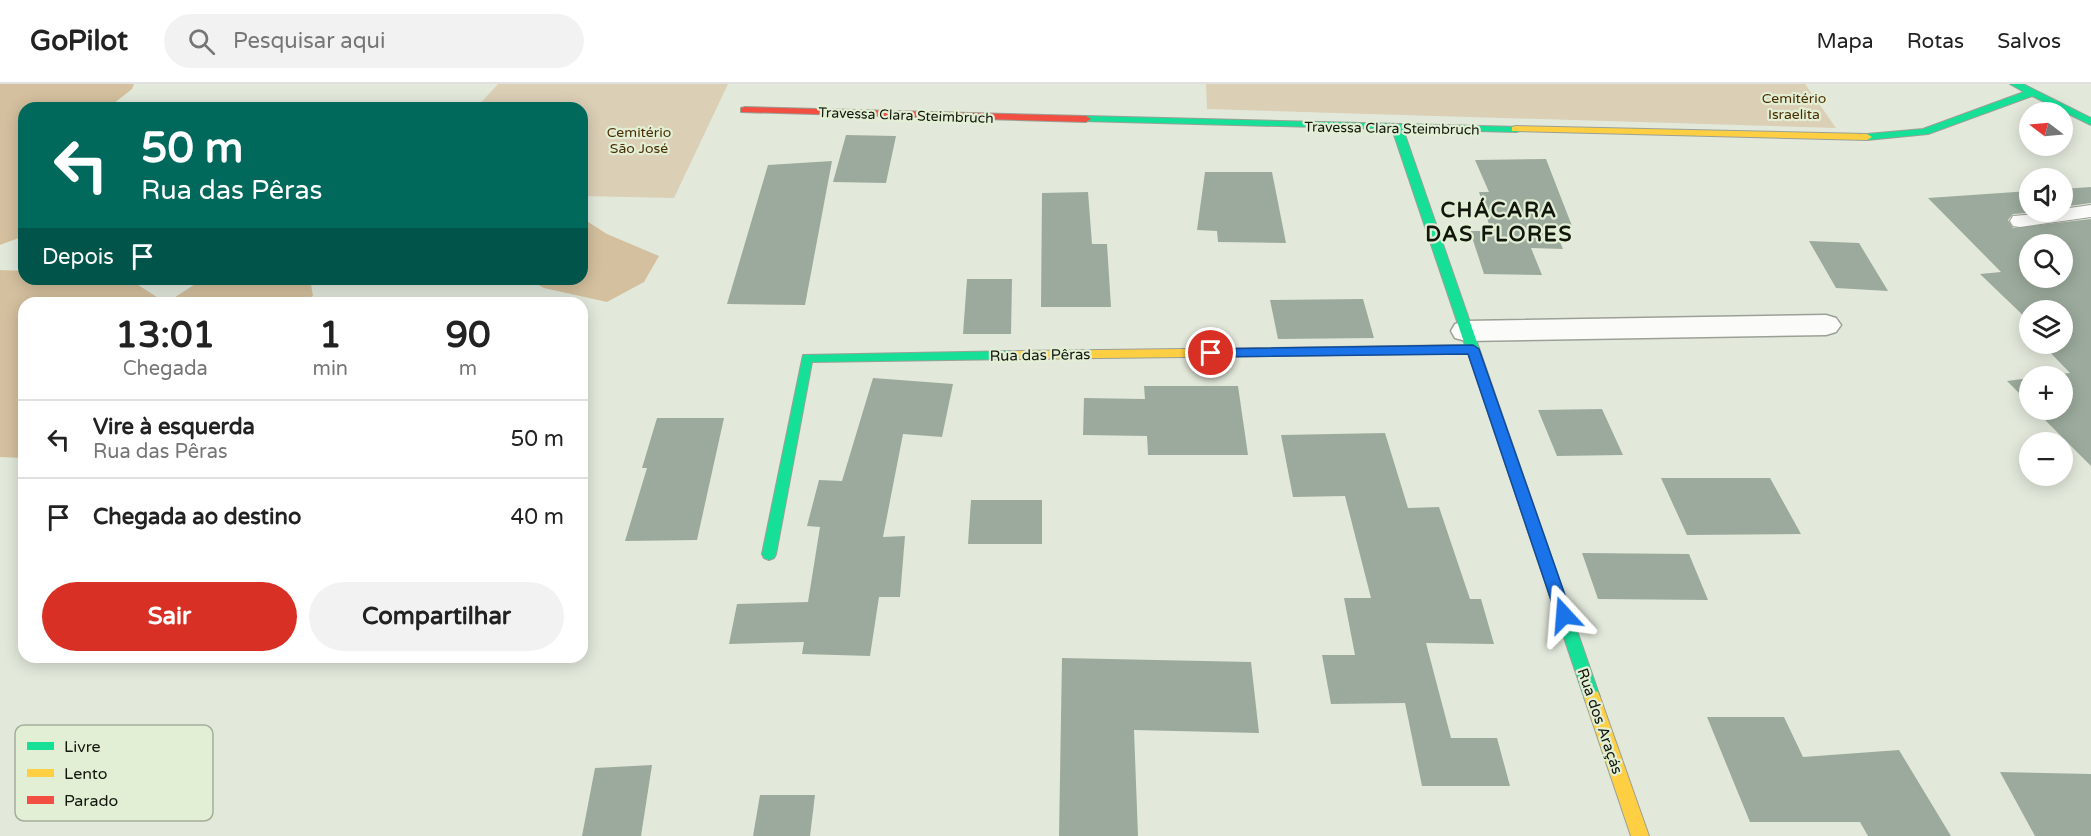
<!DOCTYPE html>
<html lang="pt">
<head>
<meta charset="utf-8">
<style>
	body { margin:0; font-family:"Varela Round",sans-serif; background:#f2f2f2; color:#222; height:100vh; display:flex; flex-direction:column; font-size:22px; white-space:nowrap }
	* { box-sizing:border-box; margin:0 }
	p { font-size:20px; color:#767676 }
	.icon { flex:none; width:33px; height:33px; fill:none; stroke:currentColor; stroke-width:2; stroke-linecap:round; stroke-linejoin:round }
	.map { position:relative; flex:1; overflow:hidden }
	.panel { position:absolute; left:18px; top:213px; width:570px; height:366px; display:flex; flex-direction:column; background:#fff; border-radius:18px; box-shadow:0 3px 15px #0003 }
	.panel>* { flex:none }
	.hud { position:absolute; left:18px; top:18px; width:570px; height:183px; border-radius:18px; box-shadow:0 3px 15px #0003; background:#00695c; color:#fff; overflow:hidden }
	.needle { width:39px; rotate:286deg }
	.fabs { position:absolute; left:2019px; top:18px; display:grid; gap:12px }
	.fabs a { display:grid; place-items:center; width:54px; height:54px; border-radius:50%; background:#fff; box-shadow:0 3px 15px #0003; font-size:30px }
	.pin { position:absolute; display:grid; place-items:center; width:51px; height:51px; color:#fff; margin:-26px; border:3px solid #fff; border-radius:50%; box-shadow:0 2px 6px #0007 }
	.me { position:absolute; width:66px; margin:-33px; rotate:341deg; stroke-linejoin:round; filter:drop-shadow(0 0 4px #0008) }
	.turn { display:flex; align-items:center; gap:21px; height:126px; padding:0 24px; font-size:27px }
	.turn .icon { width:78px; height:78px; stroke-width:2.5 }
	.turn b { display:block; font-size:42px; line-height:51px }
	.then { display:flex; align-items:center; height:57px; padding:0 24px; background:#0003; gap:12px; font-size:22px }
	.eta { display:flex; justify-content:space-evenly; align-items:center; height:102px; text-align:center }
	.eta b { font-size:36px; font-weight:800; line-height:42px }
	.primary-button { display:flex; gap:12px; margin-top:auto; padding:12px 24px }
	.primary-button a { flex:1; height:69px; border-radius:36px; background:#d93025; color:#fff; font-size:24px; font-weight:800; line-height:69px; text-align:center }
	.primary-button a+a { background:#f2f2f2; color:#222 }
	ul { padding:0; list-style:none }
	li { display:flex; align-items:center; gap:18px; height:78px; padding:0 24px; border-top:2px solid #e0e0e0 }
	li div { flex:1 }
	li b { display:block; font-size:22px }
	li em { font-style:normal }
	header { display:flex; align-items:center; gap:36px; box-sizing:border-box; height:84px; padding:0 30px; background:#fff; border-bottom:2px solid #e0e0e0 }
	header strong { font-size:28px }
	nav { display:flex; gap:33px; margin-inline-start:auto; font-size:21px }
	.search { width:420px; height:54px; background:#f2f2f2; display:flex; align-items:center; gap:15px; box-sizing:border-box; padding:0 21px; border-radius:33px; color:#767676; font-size:22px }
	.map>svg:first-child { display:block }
	.green { fill:#dbcfb6 }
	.forest { fill:#d4c09e }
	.building { fill:#9caa9d; fill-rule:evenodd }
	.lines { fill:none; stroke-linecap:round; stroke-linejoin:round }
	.lane-casing { stroke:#9ba096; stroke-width:2 }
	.street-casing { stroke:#9ba096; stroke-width:3 }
	.fast-casing { stroke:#9ba096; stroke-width:2 }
	.slow-casing { stroke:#9ba096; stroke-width:2 }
	.jam-casing { stroke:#9ba096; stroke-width:2 }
	.lane { fill:#fbfcfa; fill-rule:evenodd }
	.street { fill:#fbfcfa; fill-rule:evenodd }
	.fast { fill:#16e098; fill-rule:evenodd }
	.slow { fill:#ffcf43; fill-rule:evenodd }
	.jam { fill:#f24e42; fill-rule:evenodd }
	.route { fill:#1a73e8; stroke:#114b97; stroke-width:1.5 }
	.labels { text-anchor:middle; stroke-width:4.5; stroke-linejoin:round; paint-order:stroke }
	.far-park-label { font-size:14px; fill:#4a2e03; stroke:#e3efd5 }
	.far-street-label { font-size:14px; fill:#12160d; stroke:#e3efd5 }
	.street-label { font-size:15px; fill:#12160d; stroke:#e3efd5 }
	.district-label { font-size:21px; font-weight:bold; letter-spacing:1.5px; fill:#12160d; stroke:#e3efd5 }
	.key { fill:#e3efd5; stroke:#a4ae99; stroke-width:1.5 }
	.key-label { font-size:16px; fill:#12160d }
</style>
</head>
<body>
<header>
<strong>GoPilot</strong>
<div class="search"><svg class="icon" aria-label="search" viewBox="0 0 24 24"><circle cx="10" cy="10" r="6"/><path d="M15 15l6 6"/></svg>Pesquisar aqui</div>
<nav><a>Mapa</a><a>Rotas</a><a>Salvos</a></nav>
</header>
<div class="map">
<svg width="2091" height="752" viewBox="0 0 2091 752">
	<rect width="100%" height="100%" fill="#e2e9db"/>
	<g class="green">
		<polygon points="498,0 728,0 674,114 582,112 582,24 476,24"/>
		<polygon points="1206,0 1805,0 1836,44 1207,25"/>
	</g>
	<g class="forest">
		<polygon points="0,0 134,0 132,5 108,24 24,24 24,152 0,161"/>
		<polygon points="582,134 607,150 659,172 644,198 607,218 544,204 528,195 582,195"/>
		<polygon points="0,186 24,187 24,195 129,195 166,219 24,219 24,374 0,373"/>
		<polygon points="203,195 310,195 313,212 298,219 166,219"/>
	</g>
	<g class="building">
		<polygon points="846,51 896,52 886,99 833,98"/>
		<polygon points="1546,75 1572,142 1553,142 1563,165 1531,164 1542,191 1484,190 1470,147 1491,147 1479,108 1489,108 1475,76"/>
		<polygon points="832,77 805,221 727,220 768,81"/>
		<polygon points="1205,88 1272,88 1286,159 1218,158 1217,147 1197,146"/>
		<polygon points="2091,103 2091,119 2062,123 2062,105"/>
		<path d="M2030,107V128H2040L2013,130L2008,136L2013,144L2091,135V382L2035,326H2062V292H2042L2070,289L2042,260H2062V226H2030V238L1980,190L2001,188L1928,114ZM2030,160H2062V194H2030Z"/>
		<polygon points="1088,108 1092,160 1107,160 1111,223 1041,223 1042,109"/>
		<polygon points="1809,157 1859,159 1888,207 1836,204"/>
		<polygon points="967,195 1012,195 1011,250 963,250"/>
		<polygon points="1363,215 1374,254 1278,255 1270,216"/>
		<polygon points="873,294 953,300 942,353 903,350 883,453 905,452 900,513 879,513 870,572 802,570 804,558 729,560 737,520 808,518 820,443 807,442 819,396 842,397"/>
		<polygon points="2030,294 2030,320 2007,297"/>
		<polygon points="1144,302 1238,302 1248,371 1148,371 1147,352 1083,351 1084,314 1145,315"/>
		<polygon points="1602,325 1623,371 1557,372 1538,326"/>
		<polygon points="657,334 724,334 697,456 625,457 647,384 642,384"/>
		<polygon points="1385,349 1408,424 1439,423 1470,515 1481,515 1494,560 1426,559 1451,654 1497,654 1510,702 1422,702 1405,619 1331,620 1322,571 1355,571 1344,514 1371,514 1345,412 1293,413 1281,351"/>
		<polygon points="1661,394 1770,394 1801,450 1687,451"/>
		<polygon points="971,416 1042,416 1042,460 968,460"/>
		<polygon points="1582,469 1689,470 1708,516 1598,515"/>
		<polygon points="1062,574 1251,578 1259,649 1134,646 1138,752 1059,752"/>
		<polygon points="1707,633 1784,633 1803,673 1899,666 1951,752 1868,752 1860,738 1750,738"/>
		<polygon points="652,681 641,752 582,752 595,684"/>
		<polygon points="2000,688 2091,690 2091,752 2035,752"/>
		<polygon points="760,711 815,711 810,752 753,752"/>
	</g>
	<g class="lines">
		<g class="lane-casing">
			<polygon id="lane" points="2091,121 2091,133 2020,143 2013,142 2010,137 2013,132 2062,128 2062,125"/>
		</g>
		<g class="street-casing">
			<polygon id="street" points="1826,231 1836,234 1841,241 1836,248 1826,251 1466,257 1455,254 1451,247 1455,240 1466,237"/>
		</g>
		<g class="fast-casing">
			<g id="fast">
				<polygon points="2010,0 2023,0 2091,34 2091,41 2032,12 1928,50 1867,56 1862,53 1867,50 1923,45 2024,8"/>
				<polygon points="1086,32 1520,43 1520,47 1516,48 1403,45 1600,613 1598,618 1592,620 1586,618 1584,613 1468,269 1268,272 1262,268 1268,264 1465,261 1392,45 1082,37 1082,33"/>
				<polygon points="1017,267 1023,271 1017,275 812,278 776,470 774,474 769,476 764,474 762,470 803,271"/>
			</g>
		</g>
		<g class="slow-casing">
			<g id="slow">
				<polygon points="1516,42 1867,50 1872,53 1867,56 1512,47 1512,43"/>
				<polygon points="1268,264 1274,268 1268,272 1017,275 1011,271 1017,267"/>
				<polygon points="1592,606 1598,608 1600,613 1649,752 1631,752 1584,613 1586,608"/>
			</g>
		</g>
		<g class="jam-casing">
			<polygon id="jam" points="745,23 1086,32 1091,35 1086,38 741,28 741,24"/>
		</g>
		<use href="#lane" class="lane"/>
		<use href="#street" class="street"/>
		<use href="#fast" class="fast"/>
		<use href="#slow" class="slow"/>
		<use href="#jam" class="jam"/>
	</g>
	<polygon class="route" points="1473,261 1479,265 1572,531 1564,537 1556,531 1468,270 1211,273 1205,269 1211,265"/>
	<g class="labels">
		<g class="far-park-label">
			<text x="1794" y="19">Cemitério<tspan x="1794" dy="16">Israelita</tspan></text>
			<text x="639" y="53">Cemitério<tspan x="639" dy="16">São José</tspan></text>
		</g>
		<g class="far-street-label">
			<text transform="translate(906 31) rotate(2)" y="5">Travessa Clara Steimbruch</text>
			<text transform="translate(1392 44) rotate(1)" y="5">Travessa Clara Steimbruch</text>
		</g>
		<g class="street-label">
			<text transform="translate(1040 271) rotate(-1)" y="5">Rua das Pêras</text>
			<text transform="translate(1600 637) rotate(71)" y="5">Rua dos Araçás</text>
		</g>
		<g class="district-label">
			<text x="1499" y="133">CHÁCARA<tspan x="1499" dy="24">DAS FLORES</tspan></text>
		</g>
	</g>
	<rect x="15" y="641" width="198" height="96" rx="9" class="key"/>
	<rect x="27" y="658" width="27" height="8" fill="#16e098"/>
	<rect x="27" y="685" width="27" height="8" fill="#ffcf43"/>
	<rect x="27" y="712" width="27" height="8" fill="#f24e42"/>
	<g class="key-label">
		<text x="64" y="668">Livre</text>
		<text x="64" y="695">Lento</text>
		<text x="64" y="722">Parado</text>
	</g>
</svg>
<div class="fabs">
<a><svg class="needle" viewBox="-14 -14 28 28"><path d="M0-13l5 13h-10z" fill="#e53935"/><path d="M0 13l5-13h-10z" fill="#767676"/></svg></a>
<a><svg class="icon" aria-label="sound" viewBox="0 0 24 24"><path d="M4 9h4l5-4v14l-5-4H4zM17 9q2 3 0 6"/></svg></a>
<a><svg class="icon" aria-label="search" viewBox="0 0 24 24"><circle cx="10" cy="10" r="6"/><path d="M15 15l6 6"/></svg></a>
<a><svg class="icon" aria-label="layers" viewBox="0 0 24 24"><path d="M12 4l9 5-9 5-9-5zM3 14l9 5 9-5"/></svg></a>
<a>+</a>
<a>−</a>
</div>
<div class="pin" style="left:1211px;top:269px;background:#d93025"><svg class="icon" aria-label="arrive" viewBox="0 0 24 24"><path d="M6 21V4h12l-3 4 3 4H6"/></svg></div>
<svg class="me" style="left:1564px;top:531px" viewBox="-20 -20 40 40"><path d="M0-17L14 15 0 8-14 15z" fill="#1a73e8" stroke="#fff" stroke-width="4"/></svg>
<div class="hud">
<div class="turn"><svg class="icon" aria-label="left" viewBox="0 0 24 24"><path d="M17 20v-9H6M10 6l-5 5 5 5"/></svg><div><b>50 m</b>Rua das Pêras</div></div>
<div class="then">Depois<svg class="icon" aria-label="arrive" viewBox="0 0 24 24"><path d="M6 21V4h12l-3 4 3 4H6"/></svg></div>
</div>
<section class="panel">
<div class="eta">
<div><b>13:01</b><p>Chegada</p></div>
<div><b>1</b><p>min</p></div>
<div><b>90</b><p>m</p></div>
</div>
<ul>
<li><svg class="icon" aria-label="left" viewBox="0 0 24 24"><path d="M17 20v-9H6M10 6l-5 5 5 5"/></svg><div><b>Vire à esquerda</b><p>Rua das Pêras</p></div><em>50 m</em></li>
<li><svg class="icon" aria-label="arrive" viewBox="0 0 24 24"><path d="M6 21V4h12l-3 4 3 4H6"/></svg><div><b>Chegada ao destino</b></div><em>40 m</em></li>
</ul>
<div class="primary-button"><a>Sair</a><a>Compartilhar</a></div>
</section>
</div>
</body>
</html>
